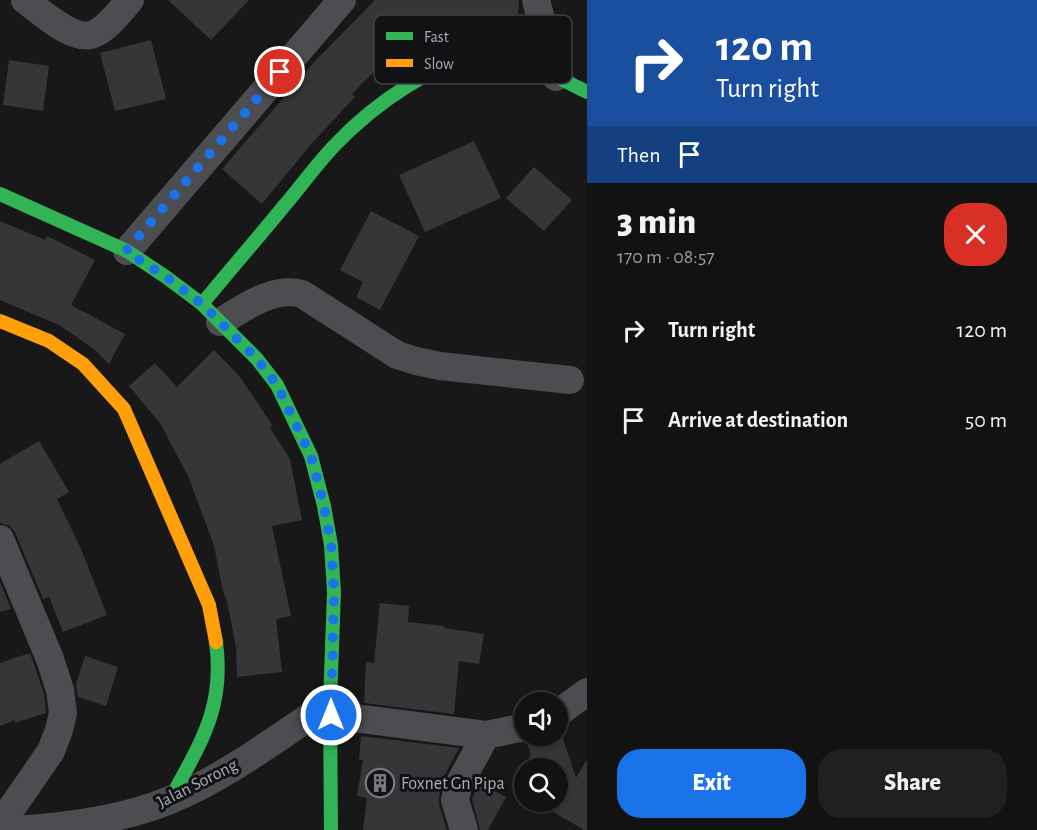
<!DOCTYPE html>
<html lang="en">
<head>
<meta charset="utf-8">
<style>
	body { margin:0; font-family:"Alegreya Sans",sans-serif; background:#1f2020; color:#f1f3f6; height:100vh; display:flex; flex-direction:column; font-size:22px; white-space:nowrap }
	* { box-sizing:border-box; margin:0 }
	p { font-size:20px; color:#9c9e9f }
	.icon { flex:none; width:33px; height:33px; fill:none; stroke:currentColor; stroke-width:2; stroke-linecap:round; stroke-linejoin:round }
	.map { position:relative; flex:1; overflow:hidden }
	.drawer { display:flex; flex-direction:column; background:#121212; width:450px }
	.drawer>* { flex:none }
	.banner { background:#1a4fa0; color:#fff; overflow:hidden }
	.fabs { position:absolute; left:514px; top:692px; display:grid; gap:12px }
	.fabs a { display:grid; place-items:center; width:54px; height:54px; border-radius:50%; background:#121212; box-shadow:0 3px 9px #0003,0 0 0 2px #313232; font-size:30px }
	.pin { position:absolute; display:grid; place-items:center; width:51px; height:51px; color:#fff; margin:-26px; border:3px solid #fff; border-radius:50%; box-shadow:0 2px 6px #0007 }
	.me { position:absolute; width:66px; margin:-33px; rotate:0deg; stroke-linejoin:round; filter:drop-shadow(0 0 4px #0008) }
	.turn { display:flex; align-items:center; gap:21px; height:126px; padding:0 30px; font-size:27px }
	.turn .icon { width:78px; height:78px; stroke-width:2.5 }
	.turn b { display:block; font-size:42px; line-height:51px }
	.then { display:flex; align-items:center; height:57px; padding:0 30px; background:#0003; gap:12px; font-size:22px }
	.round { display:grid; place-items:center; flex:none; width:63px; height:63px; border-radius:24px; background:#1f2020 }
	.summary { display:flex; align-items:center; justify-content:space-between; height:102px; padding:0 30px }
	h1 { font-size:36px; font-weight:800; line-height:45px }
	.button { display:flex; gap:12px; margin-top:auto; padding:12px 30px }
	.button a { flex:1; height:69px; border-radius:24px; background:#1a73e8; color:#fff; font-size:24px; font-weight:800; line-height:69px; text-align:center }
	.button a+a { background:#1f2020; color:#f1f3f6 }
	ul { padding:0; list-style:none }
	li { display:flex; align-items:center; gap:18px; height:90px; padding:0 30px }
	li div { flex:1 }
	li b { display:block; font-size:22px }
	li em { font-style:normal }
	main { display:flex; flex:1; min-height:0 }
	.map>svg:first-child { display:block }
	.building { fill:#353638 }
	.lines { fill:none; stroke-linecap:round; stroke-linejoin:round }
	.street { stroke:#4c4d51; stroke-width:28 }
	.fast { stroke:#30b455; stroke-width:14 }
	.slow { stroke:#ff9f0a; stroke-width:14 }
	.route { stroke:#1a73e8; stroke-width:10; stroke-dasharray:0 18 }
	.labels { text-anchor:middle; stroke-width:6; stroke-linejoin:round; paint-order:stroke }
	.street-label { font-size:18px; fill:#a9adb9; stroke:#121214 }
	.poi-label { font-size:18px; fill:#a9adb9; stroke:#121214; text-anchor:start }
	.key { fill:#121214; stroke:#3f4046; stroke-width:1.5 }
	.key-label { font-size:16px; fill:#a9adb9 }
</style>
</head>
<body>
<main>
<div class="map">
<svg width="587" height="830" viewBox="0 0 587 830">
	<rect width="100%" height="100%" fill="#181818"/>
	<g class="building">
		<polygon points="168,0 249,0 211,40"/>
		<polygon points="375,0 519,0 516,38 456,31 438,47 419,26 352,94 355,97 313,142 262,204 222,169 316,60"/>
		<polygon points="151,40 166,99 115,111 100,53"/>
		<polygon points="9,60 49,66 43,111 3,105"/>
		<polygon points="474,141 501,198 425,232 399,175"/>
		<polygon points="534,167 572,200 544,231 506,198"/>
		<polygon points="371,211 419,236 380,310 356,297 363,282 340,270"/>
		<polygon points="0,221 45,240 47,236 95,260 71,305 125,334 109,364 94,349 59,325 0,300"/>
		<polygon points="214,350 240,377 273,426 270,428 290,459 302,520 272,526 291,616 276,619 282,672 237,677 236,647 227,601 223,591 214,546 189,478 160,423 129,386 155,363 177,387"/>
		<polygon points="39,441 69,492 57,499 81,549 107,615 63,632 49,597 43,599 15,532 10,526 0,523 0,464"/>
		<polygon points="0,582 11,609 0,612"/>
		<polygon points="380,603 409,606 408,622 444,626 444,628 484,634 479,664 459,661 454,714 364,703 366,662 374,663"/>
		<polygon points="30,653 44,694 46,713 15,723 15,720 0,726 0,663"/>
		<polygon points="85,656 118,667 106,706 78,697 76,684"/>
		<polygon points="539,735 562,735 576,778 587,759 587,830 584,830 535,801 558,801 558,768 525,768 525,795 512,788 531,755 527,743 535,740"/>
		<polygon points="361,736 459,748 443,778 439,797 439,805 447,830 363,830 367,798 357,796 363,760 359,760"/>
		<polygon points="479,783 506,797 488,830 480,830 472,799"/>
	</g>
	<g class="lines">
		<g class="street">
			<path d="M25,0C40,11 71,40 91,35C106,31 120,11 130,0"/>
			<polyline points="536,0 556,77"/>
			<polyline points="127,251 342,0"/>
			<path d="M220,322C244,308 273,286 302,294L397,355L416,361L440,366L570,380"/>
			<polyline points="0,539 50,659 60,690 63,713 59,730 51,751 0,825"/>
			<polyline points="558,713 587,692"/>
			<polyline points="331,715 486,735 525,727"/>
			<path d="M14,830C66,827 122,820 170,800C225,778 281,735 330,703"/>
			<polyline points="464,830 455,800 458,786 486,735"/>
		</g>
		<g class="fast">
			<polyline points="0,194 127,251 166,277 202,304 257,359 277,385 311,456 324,506 331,545 334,592 330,703 331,830"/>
			<path d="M202,304C229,271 257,239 284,206C301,186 316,165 334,146C369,109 439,54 494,57C527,59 558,78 587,92"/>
			<path d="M170,800C200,743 225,709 216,642"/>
		</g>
		<polyline class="slow" points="0,321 49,341 83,364 124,409 209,605 216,642"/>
	</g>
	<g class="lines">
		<polyline class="route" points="280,72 126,251 166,277 202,304 257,359 277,385 311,456 324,506 331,545 334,592 331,715"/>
	</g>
	<defs>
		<g id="building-ring" transform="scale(1.5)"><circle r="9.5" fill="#121214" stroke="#767981" stroke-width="1.5"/><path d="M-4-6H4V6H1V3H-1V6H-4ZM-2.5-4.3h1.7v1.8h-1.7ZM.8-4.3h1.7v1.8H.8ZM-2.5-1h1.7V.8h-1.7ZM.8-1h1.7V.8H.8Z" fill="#767981"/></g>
	</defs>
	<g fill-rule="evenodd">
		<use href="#building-ring" x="380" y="783"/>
	</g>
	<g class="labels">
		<g class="street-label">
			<text transform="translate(197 783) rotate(-27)" y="6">Jalan Sorong</text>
		</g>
		<g class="poi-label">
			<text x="401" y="789">Foxnet Gn Pipa</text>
		</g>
	</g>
	<rect x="374" y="15" width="198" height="69" rx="9" class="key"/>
	<rect x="386" y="32" width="27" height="8" fill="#30b455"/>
	<rect x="386" y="59" width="27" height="8" fill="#ff9f0a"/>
	<g class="key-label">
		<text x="424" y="42">Fast</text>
		<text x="424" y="69">Slow</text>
	</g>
</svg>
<div class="fabs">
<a><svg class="icon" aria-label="sound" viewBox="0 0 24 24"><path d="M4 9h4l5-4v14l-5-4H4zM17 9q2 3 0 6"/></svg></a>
<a><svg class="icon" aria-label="search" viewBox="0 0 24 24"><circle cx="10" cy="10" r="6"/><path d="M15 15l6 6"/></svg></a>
</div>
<div class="pin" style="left:280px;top:72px;background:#d93025"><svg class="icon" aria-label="arrive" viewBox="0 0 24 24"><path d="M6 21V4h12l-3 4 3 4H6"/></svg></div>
<svg class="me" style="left:331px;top:715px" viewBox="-20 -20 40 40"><circle r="17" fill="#1a73e8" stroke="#fff" stroke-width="3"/><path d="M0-11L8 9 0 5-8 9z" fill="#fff"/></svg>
</div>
<section class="drawer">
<div class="banner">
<div class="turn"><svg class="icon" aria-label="right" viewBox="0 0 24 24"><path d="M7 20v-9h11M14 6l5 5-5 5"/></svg><div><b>120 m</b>Turn right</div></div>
<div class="then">Then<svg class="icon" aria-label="arrive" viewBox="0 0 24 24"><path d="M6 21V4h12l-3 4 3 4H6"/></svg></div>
</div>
<div class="summary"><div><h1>3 min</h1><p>170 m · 08:57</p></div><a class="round" style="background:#d93025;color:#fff"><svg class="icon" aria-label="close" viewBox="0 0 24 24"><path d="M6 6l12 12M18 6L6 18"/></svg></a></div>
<ul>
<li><svg class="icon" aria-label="right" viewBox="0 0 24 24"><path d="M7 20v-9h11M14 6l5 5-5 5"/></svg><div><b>Turn right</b></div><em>120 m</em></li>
<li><svg class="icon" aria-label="arrive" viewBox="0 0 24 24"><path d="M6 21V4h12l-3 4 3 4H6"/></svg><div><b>Arrive at destination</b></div><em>50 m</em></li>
</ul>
<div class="button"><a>Exit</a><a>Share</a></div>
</section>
</main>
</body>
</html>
